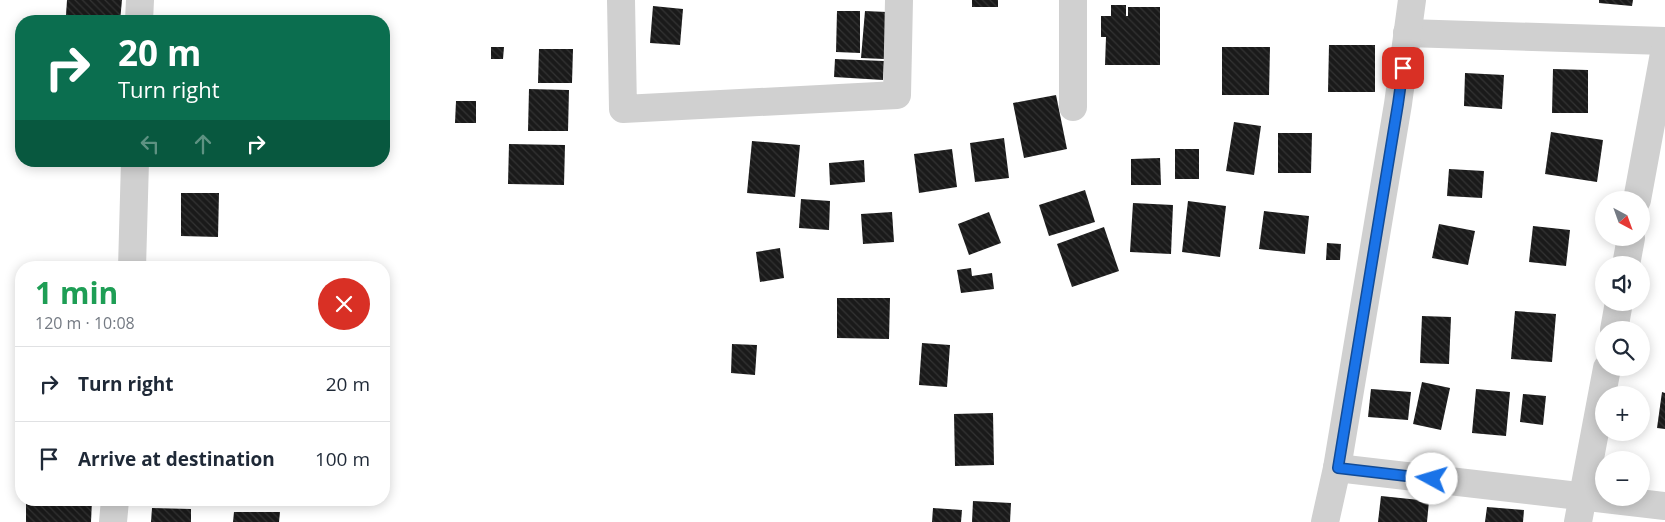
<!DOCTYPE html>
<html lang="en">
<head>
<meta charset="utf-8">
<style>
	body { margin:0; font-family:"Open Sans",sans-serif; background:#f6f6f7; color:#1f2937; height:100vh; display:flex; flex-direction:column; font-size:19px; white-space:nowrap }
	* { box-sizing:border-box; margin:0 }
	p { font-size:16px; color:#747a83 }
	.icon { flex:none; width:28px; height:28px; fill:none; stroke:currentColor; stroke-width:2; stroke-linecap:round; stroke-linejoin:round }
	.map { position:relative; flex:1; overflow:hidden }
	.drawer { position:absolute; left:15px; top:261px; width:375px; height:245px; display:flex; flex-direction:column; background:#fff; border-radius:20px; box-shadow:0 2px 12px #0003 }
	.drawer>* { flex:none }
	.top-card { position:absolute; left:15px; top:15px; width:375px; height:152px; border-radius:20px; box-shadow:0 2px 12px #0003; background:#0b6e4f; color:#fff; overflow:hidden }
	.needle { width:32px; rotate:139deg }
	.controls { position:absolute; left:1595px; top:191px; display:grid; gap:10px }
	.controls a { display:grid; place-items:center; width:55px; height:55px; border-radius:50%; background:#fff; box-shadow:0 2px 12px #0003; font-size:25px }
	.pin { position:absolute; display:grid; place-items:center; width:42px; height:42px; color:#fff; margin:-21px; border-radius:10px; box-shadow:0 2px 8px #0006 }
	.me { position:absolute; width:55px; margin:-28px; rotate:276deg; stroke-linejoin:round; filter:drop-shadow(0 0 4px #0008) }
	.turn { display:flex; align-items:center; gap:18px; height:105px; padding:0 20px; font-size:22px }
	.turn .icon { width:65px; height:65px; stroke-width:2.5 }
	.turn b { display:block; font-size:35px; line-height:42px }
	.lanes { display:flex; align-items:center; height:48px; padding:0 20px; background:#0003; justify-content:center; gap:25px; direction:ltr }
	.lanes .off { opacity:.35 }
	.round { display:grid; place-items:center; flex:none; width:52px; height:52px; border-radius:26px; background:#f6f6f7 }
	.summary { display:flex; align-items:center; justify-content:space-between; height:85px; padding:0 20px }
	h1 { font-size:30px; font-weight:700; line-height:38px; color:#1e9e55 }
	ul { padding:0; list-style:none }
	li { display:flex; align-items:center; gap:15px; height:75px; padding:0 20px; border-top:1px solid #e0e1e3 }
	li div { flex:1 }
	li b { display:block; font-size:19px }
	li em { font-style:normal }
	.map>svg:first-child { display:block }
	.building { fill:url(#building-back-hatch) }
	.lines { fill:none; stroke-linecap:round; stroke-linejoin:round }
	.minor { stroke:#d0d0d0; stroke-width:28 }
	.route-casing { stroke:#114b97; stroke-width:12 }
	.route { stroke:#1a73e8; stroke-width:9 }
</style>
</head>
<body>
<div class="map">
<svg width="1665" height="522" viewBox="0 0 1665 522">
	<defs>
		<pattern id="building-back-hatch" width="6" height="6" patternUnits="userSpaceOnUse" patternTransform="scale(1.25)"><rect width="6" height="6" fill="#1a1a1a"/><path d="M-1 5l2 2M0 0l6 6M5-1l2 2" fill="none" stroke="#333"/></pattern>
	</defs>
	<rect width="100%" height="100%" fill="#fff"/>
	<g class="building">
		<polygon points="67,0 122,0 120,21 66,15"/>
		<rect x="972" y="0" width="26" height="7"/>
		<polygon points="1599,0 1633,0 1632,6 1599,3"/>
		<polygon points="1111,5 1126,5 1126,16 1128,16 1128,7 1160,7 1160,65 1105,65 1106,37 1101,37 1101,16 1111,16"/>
		<polygon points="653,6 683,9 680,45 650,43"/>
		<polygon points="837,11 860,11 860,53 836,52"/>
		<polygon points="865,11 887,12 884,59 861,58"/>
		<polygon points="1329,45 1375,45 1375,92 1328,92"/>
		<polygon points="491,47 504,47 503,59 491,59"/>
		<polygon points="1222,47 1270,47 1269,95 1222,95"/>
		<polygon points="539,49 573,49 572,83 538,83"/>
		<polygon points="835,59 884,61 883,80 834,77"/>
		<polygon points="1553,69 1588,70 1588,113 1552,113"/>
		<polygon points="1465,73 1504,75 1502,109 1464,106"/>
		<polygon points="529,89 569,90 568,131 528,131"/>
		<polygon points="1056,95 1067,149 1024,158 1013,103"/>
		<polygon points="456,101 476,101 476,123 455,123"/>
		<polygon points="1234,122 1261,126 1254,175 1226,171"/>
		<polygon points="1551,132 1603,140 1597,182 1545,174"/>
		<polygon points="1278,133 1312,133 1311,173 1278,173"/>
		<polygon points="1004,138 1009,178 975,182 970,143"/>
		<polygon points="752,141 800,145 795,197 747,193"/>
		<polygon points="509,144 565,145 564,185 508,184"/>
		<polygon points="952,149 957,187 919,193 914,154"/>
		<rect x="1175" y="149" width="24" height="30"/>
		<polygon points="1160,158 1161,185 1131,185 1131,159"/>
		<polygon points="864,160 865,182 830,185 829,163"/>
		<polygon points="1449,169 1484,171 1482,198 1447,196"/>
		<polygon points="1085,190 1095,222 1049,236 1039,205"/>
		<polygon points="181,193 219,193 218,237 181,236"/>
		<polygon points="801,199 830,201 829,230 799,228"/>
		<polygon points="1188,201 1226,206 1220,257 1182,252"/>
		<polygon points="1133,203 1173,205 1171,254 1130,252"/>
		<polygon points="1264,211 1309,216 1305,254 1259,249"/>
		<polygon points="892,212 894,242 863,244 861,214"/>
		<polygon points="989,212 1001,243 969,255 958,224"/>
		<polygon points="1439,224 1475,231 1468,265 1432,258"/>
		<polygon points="1533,226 1570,230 1566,266 1529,262"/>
		<polygon points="1104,227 1119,271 1072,287 1057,244"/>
		<polygon points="1327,243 1341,244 1340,260 1326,260"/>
		<polygon points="780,248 784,278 760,282 756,252"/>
		<polygon points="971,268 972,276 992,273 994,289 961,293 957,270"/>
		<polygon points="837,298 890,298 889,339 837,338"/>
		<polygon points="1515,311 1556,314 1552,362 1511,359"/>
		<polygon points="1422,316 1451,317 1449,364 1420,363"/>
		<polygon points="922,343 950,345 947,387 919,385"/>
		<polygon points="732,344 757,345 755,375 731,373"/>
		<polygon points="1422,382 1450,388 1441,430 1413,424"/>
		<polygon points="1371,389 1411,392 1408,420 1368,417"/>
		<polygon points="1476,389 1510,392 1506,436 1472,433"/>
		<polygon points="1662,392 1665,393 1665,429 1657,428"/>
		<polygon points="1523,394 1546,396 1543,425 1520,422"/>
		<polygon points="993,413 994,465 955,466 954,414"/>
		<polygon points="1381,496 1429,501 1427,522 1378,522"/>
		<polygon points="26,500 92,500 91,522 26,522"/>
		<polygon points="973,501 1011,503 1010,522 972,522"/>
		<polygon points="1487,507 1524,510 1523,522 1485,522"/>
		<polygon points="152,508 191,509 191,522 151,522"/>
		<polygon points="933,508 962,510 961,522 932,522"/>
		<polygon points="234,512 280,512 279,522 233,522"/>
	</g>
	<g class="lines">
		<g class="minor">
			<polyline points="621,0 623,109 897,95 899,0"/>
			<polyline points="139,21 140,0"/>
			<polyline points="1407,33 1665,41"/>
			<polyline points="1073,107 1073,0"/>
			<polyline points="1637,200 1665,48"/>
			<polyline points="1626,265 1631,238"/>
			<polyline points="132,268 135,161"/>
			<polyline points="1614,330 1619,302"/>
			<polyline points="1337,468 1665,506"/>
			<polyline points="113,522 115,500"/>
			<polyline points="1325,522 1337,468 1398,104 1412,0"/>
			<polyline points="1578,522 1607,368"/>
		</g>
	</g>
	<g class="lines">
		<g class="route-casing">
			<polyline id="route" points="1403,68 1398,104 1338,468 1432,479"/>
		</g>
		<use href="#route" class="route"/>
	</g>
</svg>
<div class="controls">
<a><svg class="needle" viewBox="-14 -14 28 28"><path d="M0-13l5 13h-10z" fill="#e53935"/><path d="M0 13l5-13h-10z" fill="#747a83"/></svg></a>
<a><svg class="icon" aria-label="sound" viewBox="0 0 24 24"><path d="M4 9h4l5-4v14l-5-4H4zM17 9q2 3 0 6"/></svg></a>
<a><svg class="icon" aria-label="search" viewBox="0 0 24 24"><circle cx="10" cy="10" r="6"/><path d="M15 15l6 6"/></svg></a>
<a>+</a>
<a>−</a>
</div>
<div class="pin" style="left:1403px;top:68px;background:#d93025"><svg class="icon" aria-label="arrive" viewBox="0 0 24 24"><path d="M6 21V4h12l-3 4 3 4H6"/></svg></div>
<svg class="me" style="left:1432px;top:479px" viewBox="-20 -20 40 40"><circle r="19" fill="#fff"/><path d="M0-13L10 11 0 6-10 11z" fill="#1a73e8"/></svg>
<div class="top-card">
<div class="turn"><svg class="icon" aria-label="right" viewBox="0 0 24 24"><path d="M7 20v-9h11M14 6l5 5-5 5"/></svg><div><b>20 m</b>Turn right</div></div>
<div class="lanes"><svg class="icon off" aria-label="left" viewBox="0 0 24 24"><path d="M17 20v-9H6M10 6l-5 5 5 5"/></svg><svg class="icon off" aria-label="ahead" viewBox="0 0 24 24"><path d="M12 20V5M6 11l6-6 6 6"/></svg><svg class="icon" aria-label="right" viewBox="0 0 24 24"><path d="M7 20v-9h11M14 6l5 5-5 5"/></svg></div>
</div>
<section class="drawer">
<div class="summary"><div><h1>1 min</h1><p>120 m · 10:08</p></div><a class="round" style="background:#d93025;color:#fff"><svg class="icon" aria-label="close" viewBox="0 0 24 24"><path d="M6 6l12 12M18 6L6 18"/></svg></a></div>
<ul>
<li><svg class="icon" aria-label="right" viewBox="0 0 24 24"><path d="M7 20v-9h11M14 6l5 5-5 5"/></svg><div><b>Turn right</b></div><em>20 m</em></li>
<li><svg class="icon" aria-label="arrive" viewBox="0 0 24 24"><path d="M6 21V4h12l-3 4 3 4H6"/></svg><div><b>Arrive at destination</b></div><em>100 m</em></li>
</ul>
</section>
</div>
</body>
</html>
